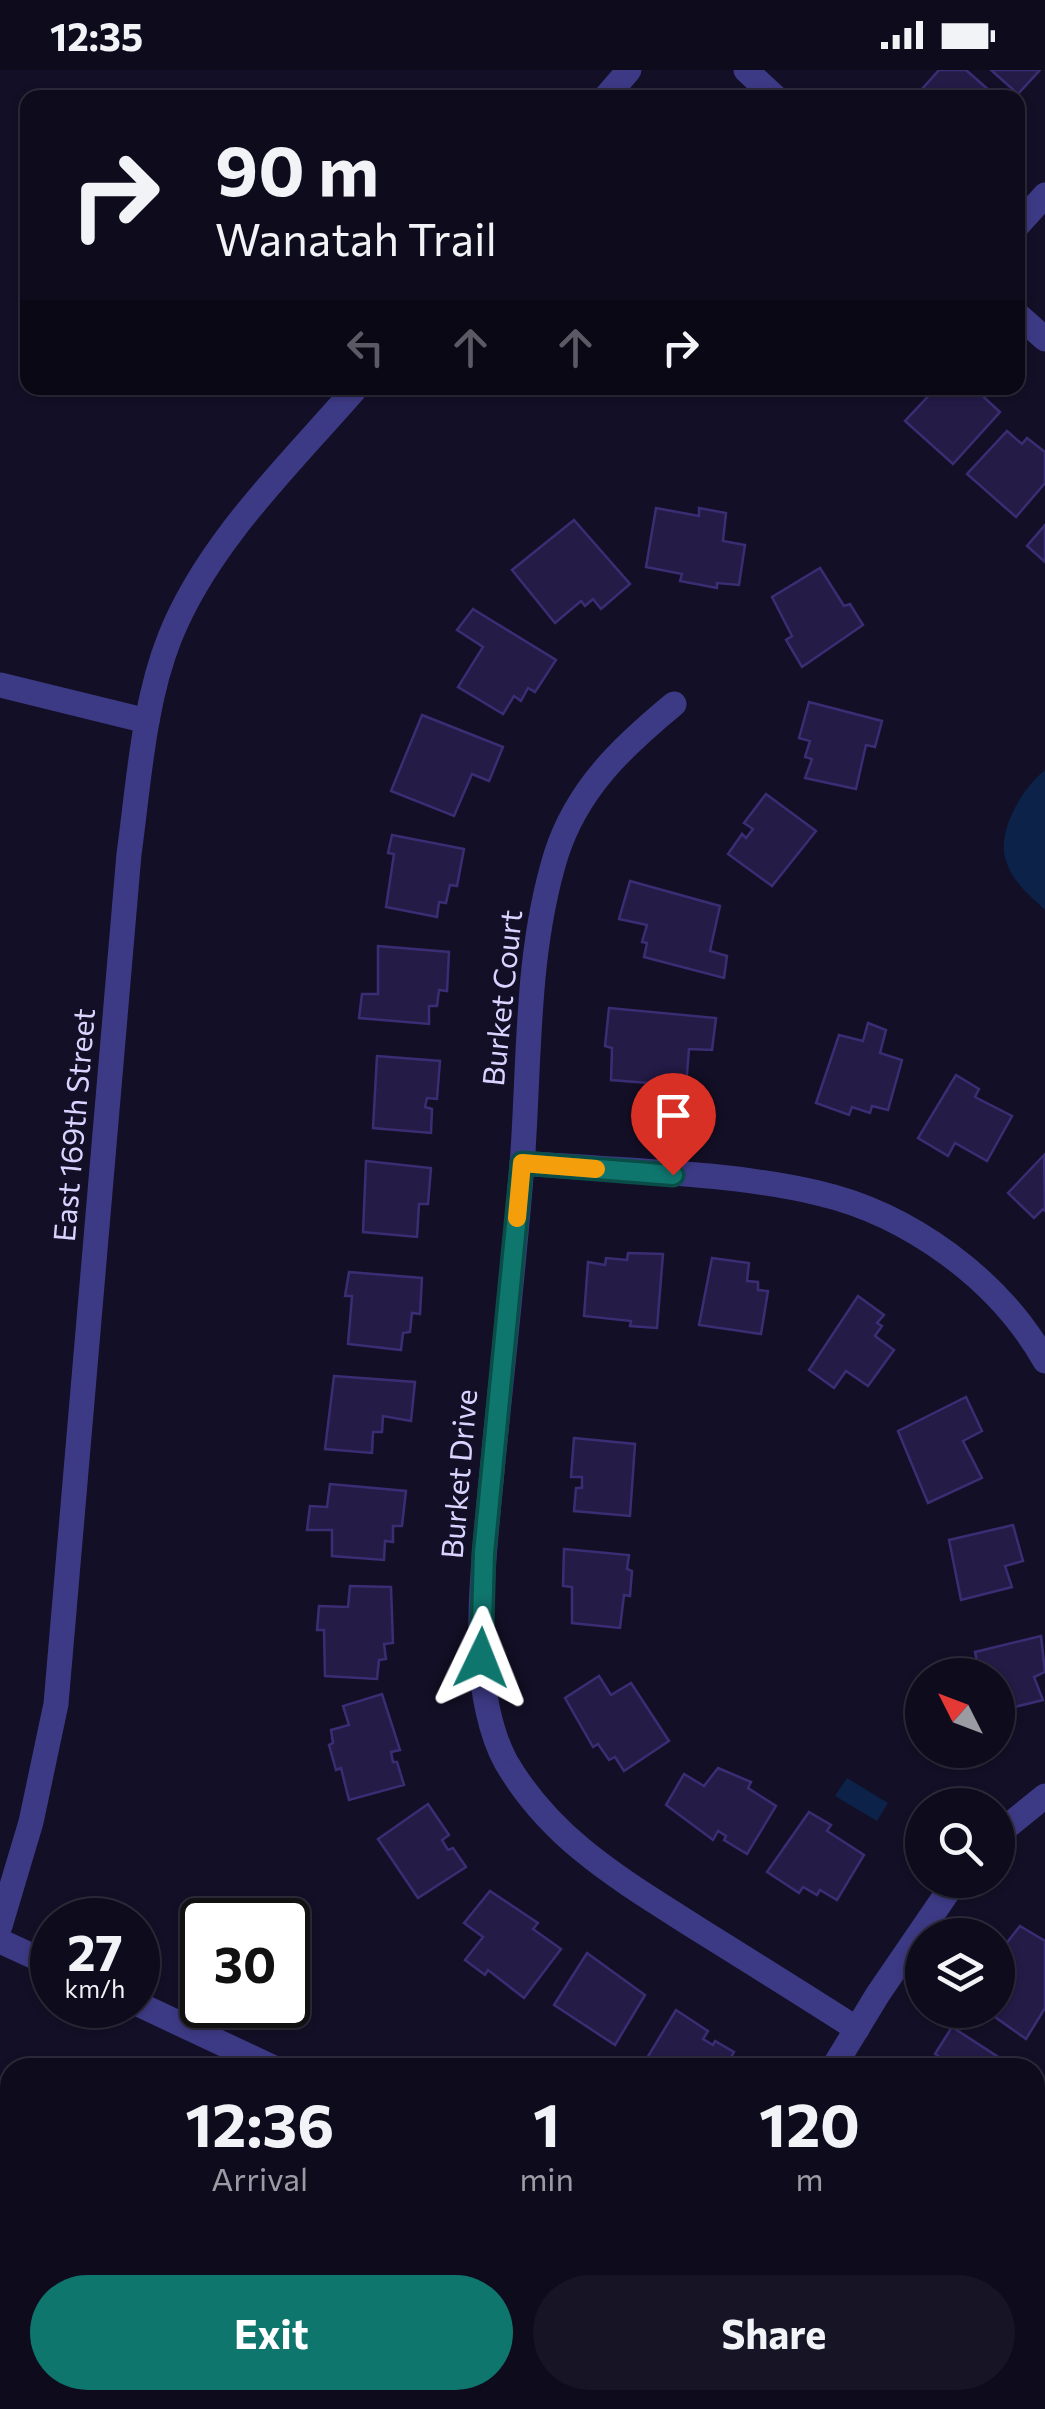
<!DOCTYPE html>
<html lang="en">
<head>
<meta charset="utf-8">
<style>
	body { margin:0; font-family:Commissioner,sans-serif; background:#171425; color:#f1f3f6; height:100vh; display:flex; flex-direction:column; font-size:38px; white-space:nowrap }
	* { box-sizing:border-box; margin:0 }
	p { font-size:32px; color:#9b9ba3 }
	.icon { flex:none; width:55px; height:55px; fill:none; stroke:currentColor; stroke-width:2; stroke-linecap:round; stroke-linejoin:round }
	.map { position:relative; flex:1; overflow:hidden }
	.drawer { position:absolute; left:0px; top:1988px; width:1045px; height:352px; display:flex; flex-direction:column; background:#0e0b1c; border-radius:30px 30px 0 0; box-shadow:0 2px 8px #0004,0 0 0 2px #2e2b3b }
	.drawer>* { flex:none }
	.banner { position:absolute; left:20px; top:20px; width:1005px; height:305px; border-radius:20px; box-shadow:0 2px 8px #0004,0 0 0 2px #2e2b3b; background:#0e0b1c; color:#f1f3f6; overflow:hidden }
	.needle { width:65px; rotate:312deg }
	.fabs { position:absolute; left:905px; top:1588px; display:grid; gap:20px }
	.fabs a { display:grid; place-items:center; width:110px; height:110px; border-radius:50%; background:#0e0b1c; box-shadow:0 2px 8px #0004,0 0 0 2px #2e2b3b; font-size:50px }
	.speed { position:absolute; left:30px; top:1828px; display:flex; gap:20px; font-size:50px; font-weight:700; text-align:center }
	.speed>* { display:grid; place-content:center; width:130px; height:130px; border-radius:50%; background:#0e0b1c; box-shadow:0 2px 8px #0004,0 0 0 2px #2e2b3b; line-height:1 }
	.speed small { font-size:25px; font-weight:400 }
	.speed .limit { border:5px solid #111; border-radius:15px; background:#fff; color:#111 }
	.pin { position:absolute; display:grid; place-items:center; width:85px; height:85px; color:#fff; margin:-102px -42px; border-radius:50% 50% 50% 0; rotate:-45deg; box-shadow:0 0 10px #0007 }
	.pin .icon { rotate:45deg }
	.me { position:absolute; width:110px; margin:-55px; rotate:2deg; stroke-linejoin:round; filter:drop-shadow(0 0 8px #0008) }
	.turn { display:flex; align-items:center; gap:35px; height:210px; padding:0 30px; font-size:45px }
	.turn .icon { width:130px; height:130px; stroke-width:2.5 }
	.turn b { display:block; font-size:70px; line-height:85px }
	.lanes { display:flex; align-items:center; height:95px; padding:0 30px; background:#0003; justify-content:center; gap:50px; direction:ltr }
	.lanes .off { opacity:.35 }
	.eta { display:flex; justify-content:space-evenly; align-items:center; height:170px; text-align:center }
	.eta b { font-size:60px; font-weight:700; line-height:70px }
	.cta { display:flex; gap:20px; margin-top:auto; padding:20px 30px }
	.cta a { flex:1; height:115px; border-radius:60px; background:#0f766e; color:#fff; font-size:40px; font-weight:700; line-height:115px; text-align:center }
	.cta a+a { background:#171425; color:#f1f3f6 }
	.status { display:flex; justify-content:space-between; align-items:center; height:70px; padding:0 50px; background:#0e0b1c; direction:ltr }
	.status svg { height:28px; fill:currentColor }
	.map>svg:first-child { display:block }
	.water { fill:#0c2248 }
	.building { fill:#241b47; stroke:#3b2d73; stroke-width:2.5 }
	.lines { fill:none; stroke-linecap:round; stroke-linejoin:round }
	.minor { stroke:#3d3a85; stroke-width:25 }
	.route-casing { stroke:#0a4d48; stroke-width:25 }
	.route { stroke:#0f766e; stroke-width:18 }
	.slow { stroke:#f59e0b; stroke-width:18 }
	.labels { text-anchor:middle; stroke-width:8; stroke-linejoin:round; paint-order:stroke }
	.street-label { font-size:30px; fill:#d9d4ff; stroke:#130f26 }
</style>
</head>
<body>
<div class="status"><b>12:35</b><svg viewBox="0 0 49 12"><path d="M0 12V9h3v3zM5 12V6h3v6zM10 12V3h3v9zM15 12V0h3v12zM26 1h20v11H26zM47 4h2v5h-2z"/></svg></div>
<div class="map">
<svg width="1045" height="2339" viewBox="0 0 1045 2339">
	<rect width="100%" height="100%" fill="#130f26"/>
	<g class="water">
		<path d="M1045,700V840C1030,826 1012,811 1006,791C996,762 1022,718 1045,700Z"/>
		<polygon points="847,1708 888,1733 877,1751 835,1726"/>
	</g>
	<g class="building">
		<polygon points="939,0 966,0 998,28 914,28"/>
		<polygon points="991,0 1040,0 1018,24"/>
		<polygon points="936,318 974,318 1000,342 953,394 905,351"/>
		<polygon points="1007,361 1022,374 1027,368 1045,382 1045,413 1016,447 967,404"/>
		<polygon points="656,438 699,446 699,438 726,443 723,471 745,475 739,515 717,513 717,518 680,511 682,504 646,497"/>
		<polygon points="574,450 630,514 601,539 593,529 585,536 581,531 555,553 512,500"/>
		<polygon points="1045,455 1045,492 1027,476"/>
		<polygon points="820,498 844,536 850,534 863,555 802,597 786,570 792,566 772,527"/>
		<polygon points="473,539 556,590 535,622 528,618 521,631 514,626 503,644 458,617 483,577 457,560"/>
		<polygon points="809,632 882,651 875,677 866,675 856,719 805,708 812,689 805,687 810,671 799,668"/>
		<polygon points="422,645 503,677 489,711 472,704 454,746 391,721"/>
		<polygon points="766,724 816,761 772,816 728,784 742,764 746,768 753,759 744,753"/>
		<polygon points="392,765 464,779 457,816 450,815 446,833 439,832 437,847 386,837 394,784 388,783"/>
		<polygon points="630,811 720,836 710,881 727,886 724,908 644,887 647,873 642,872 647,855 619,849"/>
		<polygon points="378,876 449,882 447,921 439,920 437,936 429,936 429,954 359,948 362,924 378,924"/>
		<polygon points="609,938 716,948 712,980 689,979 686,1016 611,1010 612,978 605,976"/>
		<polygon points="868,953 886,960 880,983 902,990 888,1040 872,1036 870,1043 852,1037 849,1045 816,1033 839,965 863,971"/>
		<polygon points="377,986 440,991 437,1029 427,1028 425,1037 432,1039 431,1063 373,1058"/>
		<polygon points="956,1005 979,1019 975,1027 1012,1046 987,1091 955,1073 948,1086 918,1068"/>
		<polygon points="1044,1085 1045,1141 1043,1139 1034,1148 1008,1123"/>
		<polygon points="366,1091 431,1098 428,1134 419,1134 417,1167 363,1162"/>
		<polygon points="628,1183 663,1184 657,1258 630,1256 631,1251 584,1246 588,1192 605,1195 606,1188 627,1190"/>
		<polygon points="712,1188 749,1193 747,1211 758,1212 758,1220 768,1221 761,1264 699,1255"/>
		<polygon points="349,1202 422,1208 420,1244 412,1243 410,1262 403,1263 401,1280 348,1274 352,1226 345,1226"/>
		<polygon points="858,1226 884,1245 877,1253 882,1256 875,1266 894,1280 868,1316 846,1301 834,1318 809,1300"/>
		<polygon points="334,1306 415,1312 411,1351 383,1346 382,1362 373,1362 372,1383 325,1379"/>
		<polygon points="966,1327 982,1361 963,1371 982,1408 928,1433 898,1361"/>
		<polygon points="574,1368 635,1374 630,1446 574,1441 576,1418 582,1418 582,1407 571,1407"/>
		<polygon points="330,1414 406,1421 402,1456 393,1456 393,1472 385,1471 384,1490 332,1486 332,1460 307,1460 310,1436 327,1437"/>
		<polygon points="1013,1455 1023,1491 1005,1496 1012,1517 961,1530 949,1470"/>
		<polygon points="564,1479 629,1485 627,1499 632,1501 630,1526 624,1525 620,1558 572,1553 572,1517 563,1516"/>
		<polygon points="350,1516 391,1517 393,1573 384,1574 386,1589 379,1590 377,1609 325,1606 324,1560 317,1560 319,1536 348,1537"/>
		<polygon points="1041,1566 1045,1602 1034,1607 1043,1630 998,1641 998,1605 980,1605 975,1582"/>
		<polygon points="599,1606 611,1625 631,1613 669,1671 624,1701 615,1687 609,1690 598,1674 593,1677 565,1628"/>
		<polygon points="382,1624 400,1680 391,1682 393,1692 397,1692 404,1715 349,1730 341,1698 336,1700 329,1675 333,1673 331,1660 349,1655 343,1636"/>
		<polygon points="718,1698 751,1712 748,1718 776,1736 747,1784 724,1770 726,1766 718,1761 713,1770 666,1735 684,1704 704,1716"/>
		<polygon points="428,1734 449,1765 442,1770 448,1780 453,1778 466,1797 418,1828 378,1769"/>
		<polygon points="809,1742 831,1755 827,1761 864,1785 837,1830 820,1820 817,1825 803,1817 799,1823 767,1802"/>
		<polygon points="490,1821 538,1853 533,1859 561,1879 524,1928 488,1900 485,1905 465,1890 483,1867 464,1853"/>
		<polygon points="1020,1856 1045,1871 1045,1938 1026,1969 985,1940 998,1940 998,1884"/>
		<polygon points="587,1883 645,1925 615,1975 554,1935"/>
		<polygon points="676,1940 708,1961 703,1969 713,1975 715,1971 734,1982 725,1998 650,1998 644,1993"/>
		<polygon points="952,1957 1006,1992 1003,1998 935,1998 941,1988 935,1984"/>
		<polygon points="66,2330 129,2330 124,2339 77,2339"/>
		<polygon points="412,2330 431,2336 434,2330 515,2331 510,2339 408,2339"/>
	</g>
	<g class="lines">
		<g class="minor">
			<polyline points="746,0 776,28"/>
			<polyline points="605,28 629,0"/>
			<polyline points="1018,155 1045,125"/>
			<polyline points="1018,245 1045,269"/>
			<polyline points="0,615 147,651"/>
			<path d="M674,634C622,677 577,719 556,785C525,886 530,992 522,1095C514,1194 503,1292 493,1391C487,1455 479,1521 481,1586C482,1619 490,1663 506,1692C552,1771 623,1811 698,1859C751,1892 804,1925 857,1959"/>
			<path d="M522,1093C618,1101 724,1101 818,1123C909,1144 999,1209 1045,1291"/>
			<polyline points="998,1764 1045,1726"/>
			<path d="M0,1856L31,1752L56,1634L129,784C139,712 143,635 170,567C208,472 290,394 356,318"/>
			<polyline points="0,1871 52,1895"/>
			<polyline points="138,1934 274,1998"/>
			<polyline points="833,1998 878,1924 956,1810"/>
			<polyline points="826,2330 834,2339"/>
			<polyline points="628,2339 634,2330"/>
		</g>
	</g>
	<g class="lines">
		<g class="route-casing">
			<polyline id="route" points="481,1588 484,1483 522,1093 673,1105"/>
		</g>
		<use href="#route" class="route"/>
		<polyline class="slow" points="517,1148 522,1093 596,1099"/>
	</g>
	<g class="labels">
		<g class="street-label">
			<text transform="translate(503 928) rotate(-84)" y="10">Burket Court</text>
			<text transform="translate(75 1055) rotate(-85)" y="10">East 169th Street</text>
			<text transform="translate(460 1404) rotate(-85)" y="10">Burket Drive</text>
		</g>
	</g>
</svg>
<div class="fabs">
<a><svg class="needle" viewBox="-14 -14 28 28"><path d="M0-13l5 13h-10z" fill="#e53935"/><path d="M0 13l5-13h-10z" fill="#9b9ba3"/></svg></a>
<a><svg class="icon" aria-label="search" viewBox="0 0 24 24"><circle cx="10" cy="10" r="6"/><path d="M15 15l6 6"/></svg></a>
<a><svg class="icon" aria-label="layers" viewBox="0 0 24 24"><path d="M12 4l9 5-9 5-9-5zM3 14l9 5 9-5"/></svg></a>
</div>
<div class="speed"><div>27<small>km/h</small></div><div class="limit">30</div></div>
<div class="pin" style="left:673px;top:1105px;background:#d93025"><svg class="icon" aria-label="arrive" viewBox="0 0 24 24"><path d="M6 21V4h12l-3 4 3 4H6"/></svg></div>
<svg class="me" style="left:481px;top:1588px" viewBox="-20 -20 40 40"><path d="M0-17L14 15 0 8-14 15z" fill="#0f766e" stroke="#fff" stroke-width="4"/></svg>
<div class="banner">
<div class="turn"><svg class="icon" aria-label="right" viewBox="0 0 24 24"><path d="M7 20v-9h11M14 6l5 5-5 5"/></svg><div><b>90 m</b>Wanatah Trail</div></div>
<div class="lanes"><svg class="icon off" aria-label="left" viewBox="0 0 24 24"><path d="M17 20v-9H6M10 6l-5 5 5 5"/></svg><svg class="icon off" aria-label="ahead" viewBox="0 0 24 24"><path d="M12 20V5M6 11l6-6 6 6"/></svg><svg class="icon off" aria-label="ahead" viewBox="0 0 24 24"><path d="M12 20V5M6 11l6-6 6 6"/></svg><svg class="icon" aria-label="right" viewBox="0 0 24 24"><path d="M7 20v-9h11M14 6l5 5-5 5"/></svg></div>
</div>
<section class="drawer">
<div class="eta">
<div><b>12:36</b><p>Arrival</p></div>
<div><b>1</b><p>min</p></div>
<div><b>120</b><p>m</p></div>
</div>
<div class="cta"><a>Exit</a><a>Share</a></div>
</section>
</div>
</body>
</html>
